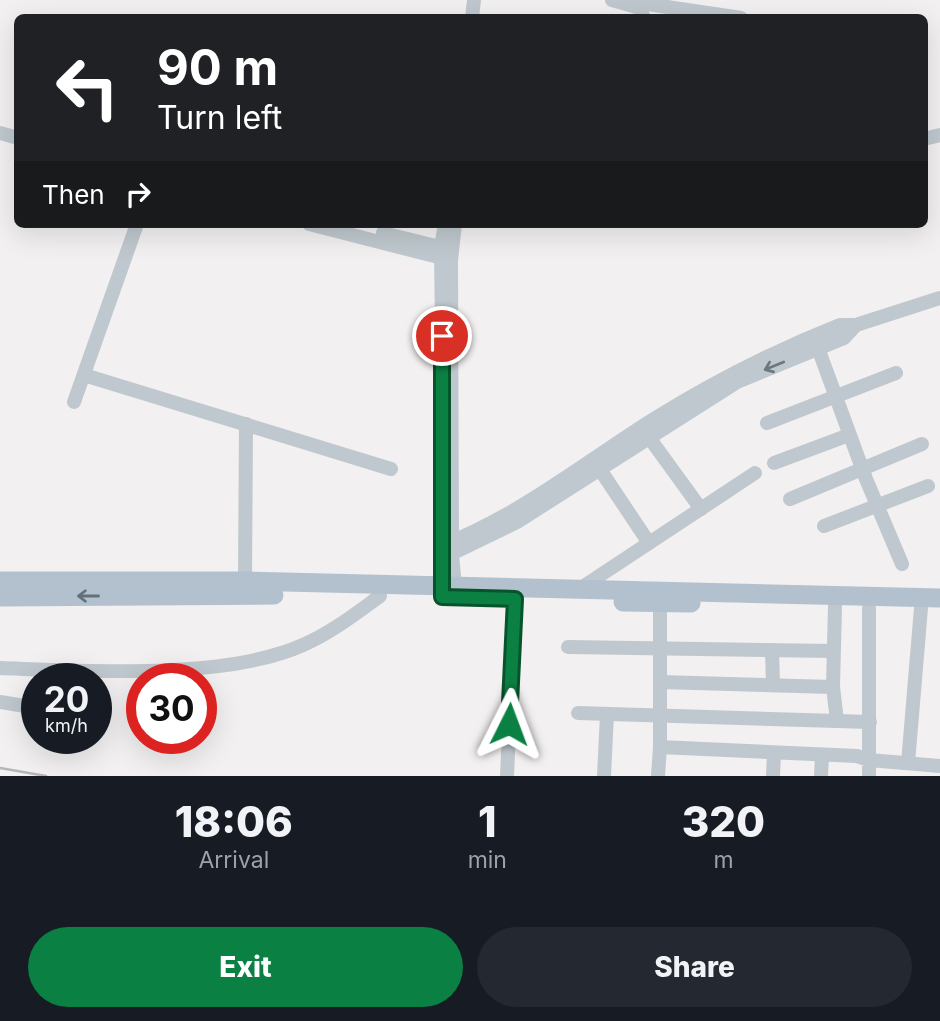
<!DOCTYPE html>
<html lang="en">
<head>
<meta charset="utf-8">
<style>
	body { margin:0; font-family:Inter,sans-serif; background:#242831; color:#f1f3f6; height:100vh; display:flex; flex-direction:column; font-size:26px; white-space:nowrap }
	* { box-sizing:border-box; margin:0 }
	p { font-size:23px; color:#9ea1a6 }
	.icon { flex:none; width:38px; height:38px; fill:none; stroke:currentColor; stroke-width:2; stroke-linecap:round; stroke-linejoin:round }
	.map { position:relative; height:776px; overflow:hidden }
	.drawer { display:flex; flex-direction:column; background:#171b24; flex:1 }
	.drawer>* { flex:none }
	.hud { position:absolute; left:14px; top:14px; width:914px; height:214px; border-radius:10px; box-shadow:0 7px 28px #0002; background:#202124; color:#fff; overflow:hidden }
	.speed { position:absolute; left:21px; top:663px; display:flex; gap:14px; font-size:35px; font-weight:700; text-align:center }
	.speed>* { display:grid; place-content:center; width:91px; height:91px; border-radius:50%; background:#171b24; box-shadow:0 7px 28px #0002; line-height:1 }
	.speed small { font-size:18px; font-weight:400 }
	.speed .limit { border:10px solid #d22; background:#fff; color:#111 }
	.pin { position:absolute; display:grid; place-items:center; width:60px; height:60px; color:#fff; margin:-30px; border:4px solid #fff; border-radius:50%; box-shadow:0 2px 7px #0007 }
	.me { position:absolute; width:77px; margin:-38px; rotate:3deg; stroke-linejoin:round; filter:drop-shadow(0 0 5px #0008) }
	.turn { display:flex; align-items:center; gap:24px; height:147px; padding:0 28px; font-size:32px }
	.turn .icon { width:91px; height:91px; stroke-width:2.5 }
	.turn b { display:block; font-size:49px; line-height:60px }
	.then { display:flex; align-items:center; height:66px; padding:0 28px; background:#0003; gap:14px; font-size:26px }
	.eta { display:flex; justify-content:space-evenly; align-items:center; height:119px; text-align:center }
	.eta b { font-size:42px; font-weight:800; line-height:49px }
	.button { display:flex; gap:14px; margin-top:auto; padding:14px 28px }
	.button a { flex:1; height:80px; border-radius:42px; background:#0b8043; color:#fff; font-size:28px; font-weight:800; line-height:80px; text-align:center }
	.button a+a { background:#242831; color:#f1f3f6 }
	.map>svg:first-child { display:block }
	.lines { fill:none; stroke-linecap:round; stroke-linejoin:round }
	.minor { stroke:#bfc8ce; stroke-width:14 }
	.major { stroke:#b2c1cd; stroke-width:19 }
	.rail { stroke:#b3b6ba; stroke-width:2.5 }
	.oneway { stroke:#6c787f }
	.oneway2 { stroke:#637079 }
	.route-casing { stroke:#07532c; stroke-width:18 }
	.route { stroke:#0b8043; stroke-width:12 }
</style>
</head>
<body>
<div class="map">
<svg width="940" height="776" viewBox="0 0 940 776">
	<rect width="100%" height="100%" fill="#f2f0f0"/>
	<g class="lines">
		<g class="minor">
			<polyline points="612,0 640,8 644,18"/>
			<polyline points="641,3 741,18"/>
			<polyline points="472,18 474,0"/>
			<polyline points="0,133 18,138"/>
			<polyline points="924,139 940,135"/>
			<polyline points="309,224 450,260"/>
			<polyline points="455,224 451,260 452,555 456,597"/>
			<polyline points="383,233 448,249"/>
			<polyline points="442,333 441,247 445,224"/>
			<polyline points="818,348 866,479 902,564"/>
			<polyline points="84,375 391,469"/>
			<polyline points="74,402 137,224"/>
			<polyline points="767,423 896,373"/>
			<polyline points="648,436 701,509"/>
			<polyline points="774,463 849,435"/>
			<polyline points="599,468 649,543"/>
			<polyline points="790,499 922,444"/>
			<polyline points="824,526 928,486"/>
			<path d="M443,545C520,515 584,463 654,419C713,382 774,351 840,325H856L940,298"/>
			<polyline points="443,558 517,522 737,382 844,338 856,325"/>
			<polyline points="245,581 246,424"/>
			<polyline points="581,588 755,473"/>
			<polyline points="442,597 443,549"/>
			<polyline points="660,604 660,747 857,756 869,760 869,776"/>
			<polyline points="835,606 833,687 837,721"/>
			<polyline points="869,608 869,760 940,766"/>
			<polyline points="568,647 833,651"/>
			<polyline points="772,650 773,685"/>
			<path d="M0,668C86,671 225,680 303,645C331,633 355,614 380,596"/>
			<polyline points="660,682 833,687"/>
			<polyline points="0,702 37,708"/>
			<polyline points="578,713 870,722"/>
			<polyline points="908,763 921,608"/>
			<polyline points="507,776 515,599"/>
			<polyline points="604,776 607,714"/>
			<polyline points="658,776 660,747"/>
			<polyline points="773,776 774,753"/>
			<polyline points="821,776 822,755"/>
		</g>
		<g class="major">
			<polyline points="0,581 245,581 940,598"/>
			<polyline points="0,597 274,595"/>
			<polyline points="623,602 691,603"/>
		</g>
		<polyline class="rail" points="0,768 46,776"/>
	</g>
	<defs><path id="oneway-shaft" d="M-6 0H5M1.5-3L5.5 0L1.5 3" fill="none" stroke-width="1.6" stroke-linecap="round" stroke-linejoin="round" transform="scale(1.75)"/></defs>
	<use class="oneway" href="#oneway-shaft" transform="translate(774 366) rotate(158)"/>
	<use class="oneway2" href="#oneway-shaft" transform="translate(88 596) rotate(180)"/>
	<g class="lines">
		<g class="route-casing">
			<polyline id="route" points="442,336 442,597 515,599 509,724"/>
		</g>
		<use href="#route" class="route"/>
	</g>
</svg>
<div class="speed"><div>20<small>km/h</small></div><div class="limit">30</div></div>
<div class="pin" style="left:442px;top:336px;background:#d93025"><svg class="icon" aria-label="arrive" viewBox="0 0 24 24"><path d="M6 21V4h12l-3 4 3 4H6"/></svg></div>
<svg class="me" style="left:509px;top:724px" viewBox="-20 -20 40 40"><path d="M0-17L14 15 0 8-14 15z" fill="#0b8043" stroke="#fff" stroke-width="4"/></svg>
<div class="hud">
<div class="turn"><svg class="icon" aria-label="left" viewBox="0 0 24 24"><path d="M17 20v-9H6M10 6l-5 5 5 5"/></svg><div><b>90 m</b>Turn left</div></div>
<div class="then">Then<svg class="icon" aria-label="right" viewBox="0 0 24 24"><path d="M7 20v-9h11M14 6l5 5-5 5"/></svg></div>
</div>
</div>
<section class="drawer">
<div class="eta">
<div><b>18:06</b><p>Arrival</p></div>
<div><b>1</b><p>min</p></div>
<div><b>320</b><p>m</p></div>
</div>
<div class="button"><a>Exit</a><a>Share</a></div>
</section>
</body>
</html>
